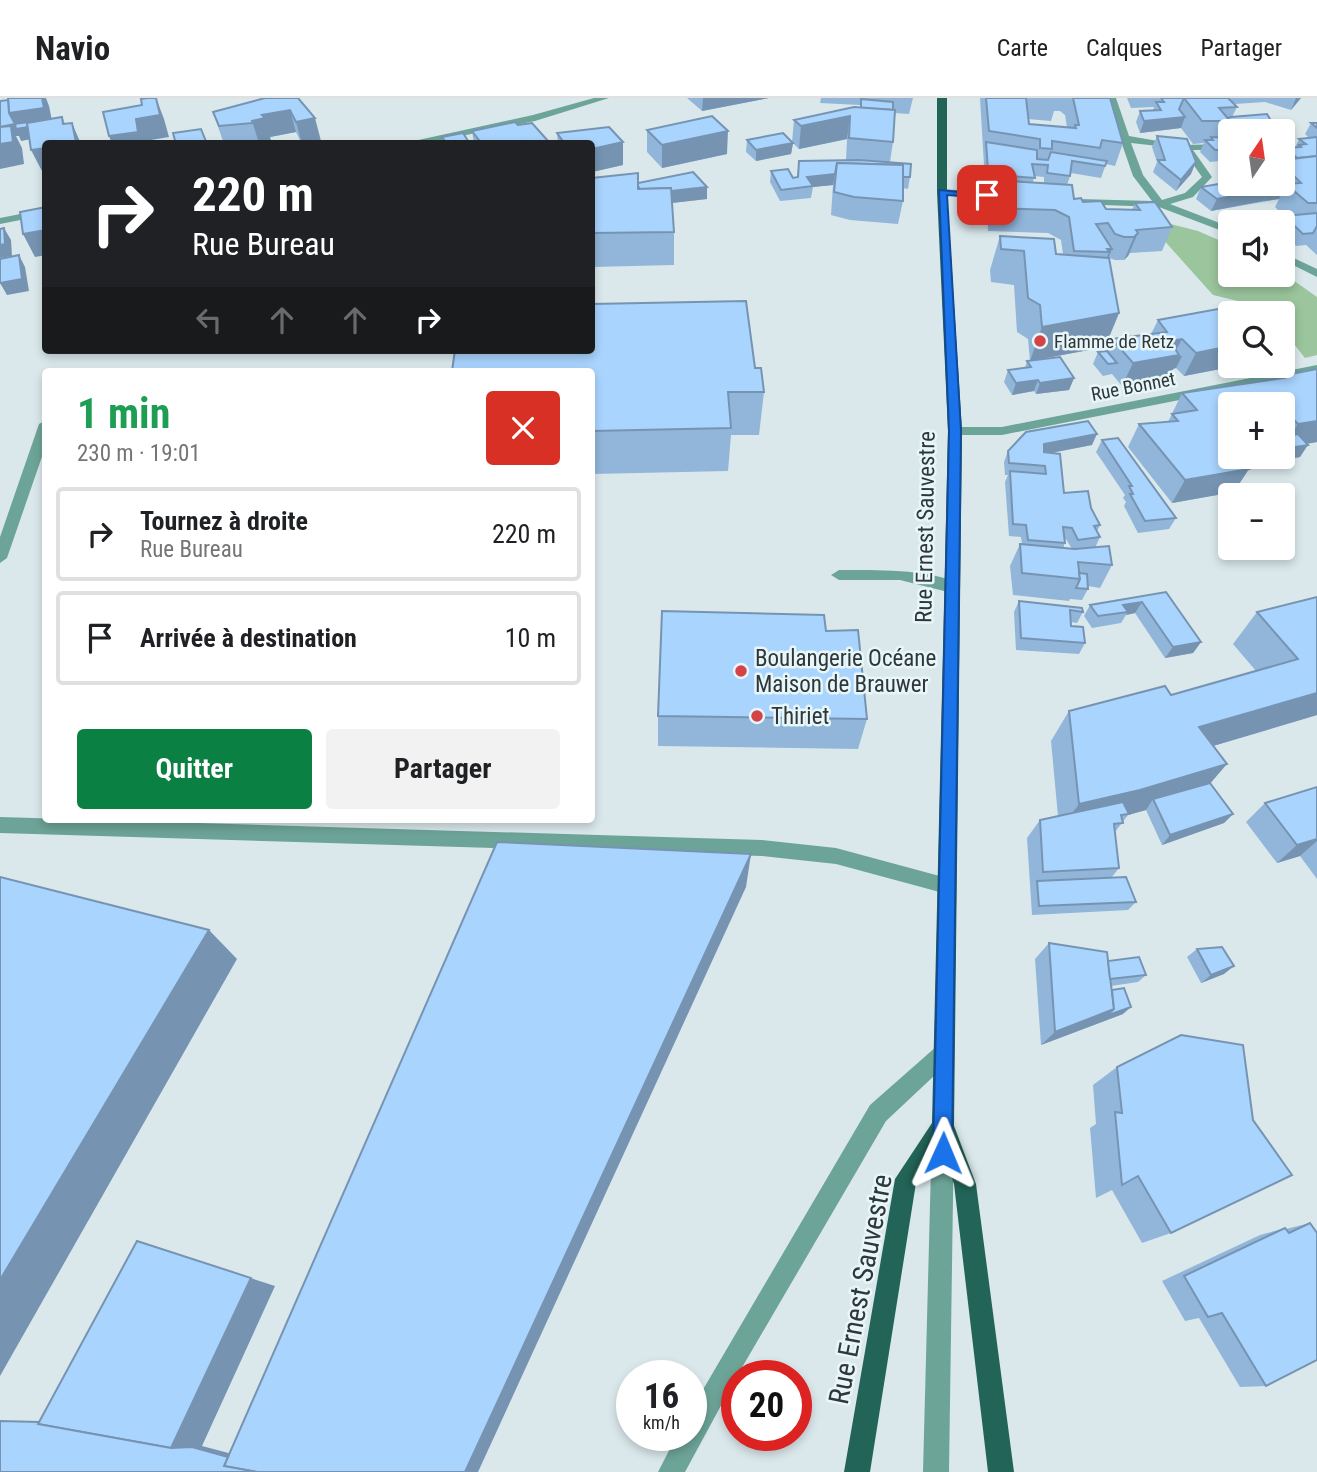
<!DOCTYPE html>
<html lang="fr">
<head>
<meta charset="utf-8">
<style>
	body { margin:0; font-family:"Roboto Condensed",sans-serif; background:#f2f2f2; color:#202124; height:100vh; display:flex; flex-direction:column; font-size:26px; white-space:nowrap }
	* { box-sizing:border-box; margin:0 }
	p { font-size:23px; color:#757577 }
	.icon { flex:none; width:38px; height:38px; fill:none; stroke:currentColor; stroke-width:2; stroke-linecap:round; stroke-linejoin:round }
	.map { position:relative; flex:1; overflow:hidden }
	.sheet { position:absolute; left:42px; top:270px; width:553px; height:455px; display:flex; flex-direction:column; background:#fff; border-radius:7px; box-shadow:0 4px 10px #0003 }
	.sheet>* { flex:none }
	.banner { position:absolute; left:42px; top:42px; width:553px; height:214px; border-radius:7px; box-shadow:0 4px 10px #0003; background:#202124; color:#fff; overflow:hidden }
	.needle { width:46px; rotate:13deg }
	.tools { position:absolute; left:1218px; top:21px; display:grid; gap:14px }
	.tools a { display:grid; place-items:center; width:77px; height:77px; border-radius:7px; background:#fff; box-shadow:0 4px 10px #0003; font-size:35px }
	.speed { position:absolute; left:616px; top:1262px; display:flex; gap:14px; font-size:35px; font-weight:700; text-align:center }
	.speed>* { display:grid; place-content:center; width:91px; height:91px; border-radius:50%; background:#fff; box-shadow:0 4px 10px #0003; line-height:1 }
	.speed small { font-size:18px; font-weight:400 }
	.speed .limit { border:10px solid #d22; background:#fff; color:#111 }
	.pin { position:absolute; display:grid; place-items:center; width:60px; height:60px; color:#fff; margin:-30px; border-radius:14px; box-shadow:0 4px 10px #0006 }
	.me { position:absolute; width:77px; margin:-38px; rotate:1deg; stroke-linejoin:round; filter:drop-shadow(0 0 5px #0008) }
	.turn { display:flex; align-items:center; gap:24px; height:147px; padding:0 35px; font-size:32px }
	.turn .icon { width:91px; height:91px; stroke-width:2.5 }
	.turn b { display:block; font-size:49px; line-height:60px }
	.lanes { display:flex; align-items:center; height:66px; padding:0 35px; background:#0003; justify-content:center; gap:35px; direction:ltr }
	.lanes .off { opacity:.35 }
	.round { display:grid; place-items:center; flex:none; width:74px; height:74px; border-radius:7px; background:#f2f2f2 }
	.summary { display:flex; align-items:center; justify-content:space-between; height:119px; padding:0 35px }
	h1 { font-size:42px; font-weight:700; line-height:52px; color:#1e9e55 }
	.action { display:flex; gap:14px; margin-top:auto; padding:14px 35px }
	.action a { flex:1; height:80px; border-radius:7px; background:#0b8043; color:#fff; font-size:28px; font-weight:700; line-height:80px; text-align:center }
	.action a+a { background:#f2f2f2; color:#202124 }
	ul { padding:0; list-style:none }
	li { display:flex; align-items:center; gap:21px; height:94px; margin:0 14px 10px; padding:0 21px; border:4px solid #e0e0e0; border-radius:7px }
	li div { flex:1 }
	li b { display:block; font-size:26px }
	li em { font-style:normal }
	header { display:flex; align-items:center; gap:42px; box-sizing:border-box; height:98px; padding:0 35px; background:#fff; border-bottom:2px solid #e0e0e0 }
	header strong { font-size:33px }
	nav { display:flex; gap:38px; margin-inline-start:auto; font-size:24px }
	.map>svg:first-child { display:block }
	.green { fill:#9bc59c }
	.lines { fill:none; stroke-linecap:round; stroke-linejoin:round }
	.minor { fill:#6da498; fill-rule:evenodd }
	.major { fill:#226458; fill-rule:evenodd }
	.wall { fill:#91b6da; fill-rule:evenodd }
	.shaded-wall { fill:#7694b2 }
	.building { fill:#a9d4fe; stroke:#7694b2; stroke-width:2 }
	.route { fill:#1a73e8; stroke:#114b97; stroke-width:2 }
	.poi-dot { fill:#d44447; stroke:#e7f6f9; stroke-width:2.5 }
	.labels { text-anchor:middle; stroke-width:5; stroke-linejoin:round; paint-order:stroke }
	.far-poi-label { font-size:19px; fill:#313738; stroke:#e7f6f9; text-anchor:start }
	.far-street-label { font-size:19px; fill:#313738; stroke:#e7f6f9 }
	.street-label { font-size:23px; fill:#313738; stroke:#e7f6f9 }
	.poi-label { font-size:23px; fill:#313738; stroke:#e7f6f9; text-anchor:start }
	.near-street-label { font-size:28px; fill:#313738; stroke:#e7f6f9 }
</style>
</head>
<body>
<header>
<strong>Navio</strong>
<nav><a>Carte</a><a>Calques</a><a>Partager</a></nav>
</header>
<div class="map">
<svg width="1317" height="1374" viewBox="0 0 1317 1374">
	<rect width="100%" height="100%" fill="#dae8ec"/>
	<polygon class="green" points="1143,119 1198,133 1230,147 1230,177 1283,175 1317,199 1317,257 1305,260 1283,232 1283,215 1269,215 1263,209 1213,197"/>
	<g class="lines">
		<g class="minor">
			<polygon points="594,0 609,0 535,23 422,46 400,46 533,17"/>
			<polygon points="1106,0 1116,0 1129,38 1181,47 1176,50 1131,45 1143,77 1162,102 1185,95 1202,79 1181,49 1182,47 1230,46 1230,52 1193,52 1212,79 1193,99 1170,106 1230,129 1230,136 1159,109 1075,106 1074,104 1079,101 1152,103 1133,78"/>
			<polygon points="942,91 1013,96 1018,99 1013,102 938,96 937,94"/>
			<polygon points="46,111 46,117 0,126 0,120"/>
			<polygon points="1283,155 1317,171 1317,179 1283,162"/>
			<polygon points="1317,267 1317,275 1002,337 955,337 948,333 955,329 1002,329"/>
			<polygon points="46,322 46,347 7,460 0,465 0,439 39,326"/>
			<path d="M839,472C863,472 945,470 960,489L952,495L900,482H839L831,477Z"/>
			<polygon points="0,719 762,742 836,750 947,780 954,782 956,788 954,794 947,796 836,766 762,758 0,735"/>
			<polygon points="944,945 951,948 954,955 951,962 886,1023 737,1278 685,1374 658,1374 677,1337 691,1337 691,1312 870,1007 937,948"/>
			<polygon points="943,1020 951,1023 954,1031 949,1374 923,1374 932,1031 935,1023"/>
		</g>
		<polygon class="major" points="937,0 947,0 947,94 962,333 954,1028 976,1086 1014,1374 988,1374 954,1086 941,1050 916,1085 870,1374 844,1374 895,1081 932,1025 948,333 937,94"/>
	</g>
	<g class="wall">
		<polygon points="298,0 321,43 302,46 296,34 270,39 271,43 259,46 224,46 213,14"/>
		<polygon points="687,0 769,0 702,13"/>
		<polygon points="821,0 913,0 909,16 894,15 893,44 890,64 910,79 908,91 903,90 903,103 898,126 850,122 831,117 833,87 813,89 811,100 780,103 770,84 771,73 793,80 797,80 799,63 846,62 847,41 799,51 793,45 791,56 756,63 746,54 747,42 792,44 794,22 860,10 860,7 820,5"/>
		<path d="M980,0H1110L1123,45L1115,68L1106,66L1101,80L1071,75L1067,87L1074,101L1106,111L1132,112L1135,105L1172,129L1162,153L1130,155L1128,158L1124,162H1115L1109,160L1119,215L1105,249L1030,263L1028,241L1017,234L1014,187L991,184L990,172L1000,138L1056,156H1063L1061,142L1048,135L988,133L987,105L992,87L985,84ZM1054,13H1060L1065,17L1067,29L1029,26L1028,21L1051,23ZM1034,78L1044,79V85H1033Z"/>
		<polygon points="1127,0 1301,0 1291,12 1265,4 1235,6 1237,9 1232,19 1277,33 1230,33 1230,74 1219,63 1210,64 1200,54 1204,45 1193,46 1181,30 1140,35 1136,24 1140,13 1153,12 1154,9 1131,10"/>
		<polygon points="1311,25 1317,25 1317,157 1306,147 1296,148 1283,135 1283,124 1281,124 1284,118 1275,109 1279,101 1211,113 1196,101 1201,89 1230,84 1230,83 1230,86 1283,86 1283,56 1286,50 1295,50 1299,41 1309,40 1305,36"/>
		<polygon points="518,27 548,46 474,46 472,33"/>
		<polygon points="609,29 623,44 623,67 592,74 592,46 558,46 557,35"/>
		<polygon points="647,32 727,56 662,70 647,54"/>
		<polygon points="1157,38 1191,76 1176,93 1155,76 1153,74 1157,64 1152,49"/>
		<polygon points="592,80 638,85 707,101 672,105 674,134 674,167 592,169"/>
		<polygon points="1158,222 1230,268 1236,268 1184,278 1176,270 1173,271 1168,281 1122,288 1112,276 1103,278 1093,266 1098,254 1107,253 1112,241 1151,236"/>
		<polygon points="1027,263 1074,280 1069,292 1036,296 1034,293 1012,297 1004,284 1008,272 1025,270"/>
		<polygon points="755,270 764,294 759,337 731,337 728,373 592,376 592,273"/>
		<polygon points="1317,271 1317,344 1307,346 1300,359 1271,364 1266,359 1283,359 1283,306 1230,306 1234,394 1172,405 1128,349 1139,326 1168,324 1182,295 1279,281 1281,278"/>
		<polygon points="1102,342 1176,420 1169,431 1138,435 1124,408 1126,404 1123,400 1125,397 1096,354"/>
		<path d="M1092,347L1052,355L1064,395L1091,410L1100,427L1097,433L1100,439L1095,450L1112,467L1100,490L1088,488V491L1082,502L1070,501L1069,503L1013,497L1010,468L1020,446H1022L1021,439L1009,438L1005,384L1008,377H1005L1004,364L1008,353ZM1065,441H1066L1072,451L1063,450L1065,445Z"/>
		<polygon points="1166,494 1201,544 1193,555 1165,560 1135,515 1126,517 1121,525 1092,530 1084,518 1090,507"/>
		<polygon points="1317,499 1317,617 1213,648 1210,685 1233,716 1224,725 1162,747 1146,712 1128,717 1115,734 1119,770 1112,779 1136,804 1128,812 1032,817 1027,740 1040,722 1058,718 1051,643 1069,613 1171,597 1256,573 1233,546 1257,514"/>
		<polygon points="1019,503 1083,514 1077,525 1071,524 1071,528 1085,545 1079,556 1016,552 1014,514"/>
		<polygon points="826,533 867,621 858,651 658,648 658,618"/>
		<polygon points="1317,689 1317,781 1300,758 1277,765 1246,724 1265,705"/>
		<polygon points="1049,845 1108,863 1146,877 1138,884 1111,888 1112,892 1123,916 1041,947 1035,861"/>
		<polygon points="1197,851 1224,876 1201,885 1187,859"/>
		<polygon points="1117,969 1171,1135 1142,1145 1112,1092 1096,1100 1090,1030 1096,1026 1093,987"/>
		<polygon points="1310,1125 1266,1288 1240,1289 1199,1220 1185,1223 1162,1183 1260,1137 1285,1130 1286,1131"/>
	</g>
	<g class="shaded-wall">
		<polygon points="42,0 46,0 49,8 54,32 48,38 21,43 19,38 16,38 22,50 24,66 0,71 0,46 9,15"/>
		<polygon points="156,0 164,21 169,39 145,43 145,46 112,46 109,38 136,21"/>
		<polygon points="703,0 769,0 702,13"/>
		<polygon points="1296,0 1301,0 1291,12"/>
		<polygon points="290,12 296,34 270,39 271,43 259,45 252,23 262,17"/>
		<polygon points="850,18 847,41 799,51 801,28"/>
		<polygon points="62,19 72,42 72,25 81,46 70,46"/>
		<polygon points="1185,19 1181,30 1140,35 1144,23"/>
		<polygon points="315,20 321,43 302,46 296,24"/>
		<polygon points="728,33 727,56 662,70 662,47"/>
		<polygon points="623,44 623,67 592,74 592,51"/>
		<polygon points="793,45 791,56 756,63 756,52"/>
		<polygon points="46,50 46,75 43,75 31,52"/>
		<polygon points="1196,64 1191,76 1176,93 1181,82"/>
		<polygon points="835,76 833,87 813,89 807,79"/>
		<polygon points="1294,78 1289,88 1286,86 1279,101 1263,103 1272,86 1283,86 1283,79"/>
		<polygon points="707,89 707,101 645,108 645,96"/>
		<polygon points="1269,91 1263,103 1211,113 1217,101"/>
		<polygon points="4,130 11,142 12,158 0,160 0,147"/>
		<polygon points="46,132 46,157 35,159 23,136"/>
		<polygon points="1138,135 1128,158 1124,162 1134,139"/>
		<polygon points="1107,151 1112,151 1103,174 1101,174 1109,154"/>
		<polygon points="19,157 25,169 29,193 7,197 0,185"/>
		<polygon points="1119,215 1105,249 1030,263 1042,229"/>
		<polygon points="1182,241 1173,258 1182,258 1176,270 1173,271 1168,281 1122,288 1133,265 1170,243"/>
		<polygon points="1230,248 1230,268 1236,268 1184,278 1196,255"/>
		<polygon points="1074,280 1069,292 1036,296 1040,285"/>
		<polygon points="1038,282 1034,293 1012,297 1016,285"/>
		<polygon points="1317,323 1317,344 1283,349 1298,326"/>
		<polygon points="1230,328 1230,358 1221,339"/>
		<polygon points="1097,336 1092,347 1039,357 1044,346"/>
		<polygon points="1308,347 1300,359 1271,364 1274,359 1283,359 1283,351"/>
		<polygon points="1249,371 1234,394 1172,405 1185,382"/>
		<polygon points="1142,504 1135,515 1126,517 1128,514 1123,507"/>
		<polygon points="1201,544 1193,555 1165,560 1173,549"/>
		<polygon points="1317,595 1317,617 1176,659 1199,629"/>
		<polygon points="1227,666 1202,695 1153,701 1146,712 1128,717 1129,716 1121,717 1059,733 1079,706"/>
		<polygon points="1233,716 1224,725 1162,747 1170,737"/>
		<polygon points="1317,741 1317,743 1300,758 1277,765 1297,747"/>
		<polygon points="751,756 746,789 478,1374 465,1374"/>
		<polygon points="209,832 237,861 0,1278 0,1182"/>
		<polygon points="1234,868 1224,876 1201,885 1211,877"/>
		<polygon points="1131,909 1123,916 1041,947 1055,934 1114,911"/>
		<polygon points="137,1143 275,1188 202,1348 259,1363 171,1350"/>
	</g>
	<g class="building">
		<polygon points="8,0 42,0 44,10 9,15"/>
		<polygon points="147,0 156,0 160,17 136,21 138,34 109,38 103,14 142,7 141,1"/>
		<polygon points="265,0 298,0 315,20 296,24 290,12 262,17 265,20 252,23 253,25 219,28 213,14"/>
		<polygon points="986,0 1026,0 1029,26 1076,30 1075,27 1079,27 1073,0 1110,0 1123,45 1102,42 1100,50 1052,43 1052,51 1040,50 1040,41 989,33"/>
		<polygon points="1161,0 1187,0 1184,0 1179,11 1185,19 1144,23 1140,13 1161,12 1156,4 1164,4"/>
		<polygon points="1184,0 1228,0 1237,9 1219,10 1230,23 1202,23"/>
		<polygon points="861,1 893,4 893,12 861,10"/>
		<polygon points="8,2 9,15 15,26 42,22 42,23 27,25 28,29 16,31 15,26 0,29 0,3"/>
		<polygon points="854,9 895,12 893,44 849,40 850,18 801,28 794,22"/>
		<polygon points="1267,16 1277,33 1236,33 1228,20 1231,19"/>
		<polygon points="712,18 728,33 662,47 647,32"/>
		<polygon points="62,19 63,26 72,25 76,44 46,46 46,50 31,52 27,25"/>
		<polygon points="515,24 518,27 532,25 548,43 534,46 523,46 522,43 512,46 482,46 472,33"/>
		<polygon points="1311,25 1317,25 1317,30"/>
		<polygon points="11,28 13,44 0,46 0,29"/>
		<polygon points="609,29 623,44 592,51 592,46 565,46 557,35"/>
		<polygon points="201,31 207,46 176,46 173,35"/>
		<polygon points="463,35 470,46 430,46 445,43 442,39"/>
		<polygon points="783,35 793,45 756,52 747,42"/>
		<polygon points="1157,38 1187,41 1196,64 1181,82 1160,65 1158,62 1165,62"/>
		<polygon points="1211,39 1230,40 1230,58 1224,52 1215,52 1205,42 1213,42"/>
		<polygon points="1317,39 1317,58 1297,60 1286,50 1301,49 1299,47 1306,46 1299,41"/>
		<polygon points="986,44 1037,52 1037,61 1048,62 1051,54 1107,63 1105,68 1072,63 1070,78 1047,75 1048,67 1032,66 1035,80 996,77 988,72"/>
		<polygon points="1317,58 1317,105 1308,105 1286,86 1301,85 1294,78 1283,79 1283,70 1286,70 1283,67 1283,62"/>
		<polygon points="859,62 911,66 910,79 903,79 903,67 837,65 835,76 807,79 813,88 781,92 771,73 788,71 793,80 798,79 799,63"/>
		<polygon points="837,65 903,67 903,103 854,99 834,94"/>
		<polygon points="693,74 707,89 671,93 671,90 640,91 638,88 638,85"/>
		<polygon points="638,75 638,91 671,90 674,134 592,135 592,80"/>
		<polygon points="993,82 1072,87 1074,101 1081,100 1083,104 1101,103 1106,111 1140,112 1135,105 1155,104 1172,129 1136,132 1138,135 1134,139 1124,139 1115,136 1108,125 1096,126 1112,151 1107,151 1109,154 1074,153 1069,119 1055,112 995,110"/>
		<polygon points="1230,84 1230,86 1262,86 1269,91 1217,101 1201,89"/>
		<polygon points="46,109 46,132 23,136 20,114"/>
		<polygon points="1317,115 1317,128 1313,135 1303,136 1284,118"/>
		<polygon points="4,130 5,146 0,147 0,131"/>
		<polygon points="1000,138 1054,141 1056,156 1109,160 1119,215 1042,229 1040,207 1028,200 1024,153 1001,151"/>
		<polygon points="19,157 22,181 0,185 0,161"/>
		<polygon points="746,203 755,270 761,270 764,294 728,294 731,330 592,333 592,273 452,273 455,252 592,252 592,206"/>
		<polygon points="1218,211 1226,217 1230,216 1230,248 1196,255 1182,241 1170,243 1179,257 1133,265 1112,241 1167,234 1158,222"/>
		<polygon points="1249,213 1252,215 1235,215"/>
		<polygon points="1107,253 1117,265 1108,266 1098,254"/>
		<polygon points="1060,259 1074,280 1040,285 1038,282 1016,285 1008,272 1031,269 1027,263"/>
		<polygon points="1317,271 1317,323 1298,326 1288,316 1283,316 1283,306 1230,306 1230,337 1221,339 1230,349 1230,359 1238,359 1249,371 1185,382 1139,326 1178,323 1172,316 1197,312 1182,295 1284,280 1281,278"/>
		<polygon points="1088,323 1097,336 1044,346 1044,354 1060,356 1064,395 1088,393 1091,410 1100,427 1094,428 1100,439 1078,442 1072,430 1063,429 1065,445 1028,442 1026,427 1013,426 1010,373 1046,376 1045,368 1009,365 1008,353 1026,334"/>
		<polygon points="1298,336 1308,347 1283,351 1283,339"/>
		<polygon points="1118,340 1176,420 1145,423 1130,396 1133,396 1129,388 1132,388 1102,342"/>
		<polygon points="1020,446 1075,451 1109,448 1112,467 1078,464 1080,481 1022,475"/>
		<polygon points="1079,475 1087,476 1088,491 1076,490 1080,481"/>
		<polygon points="1166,494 1201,544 1173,549 1142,504 1123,507 1128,514 1098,518 1090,507"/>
		<polygon points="1317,499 1317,595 1199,629 1227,666 1140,692 1079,706 1069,613 1165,588 1171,597 1298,561 1257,514"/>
		<polygon points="1019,503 1082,510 1083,514 1070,512 1071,528 1083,529 1085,545 1021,540"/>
		<polygon points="662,513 824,517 826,533 858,532 867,621 658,618"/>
		<polygon points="1210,685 1233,716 1170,737 1153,701"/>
		<polygon points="1317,689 1317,741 1297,747 1265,705"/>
		<polygon points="1123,704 1129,716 1121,717 1123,725 1114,726 1119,770 1043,774 1040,722"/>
		<polygon points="497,744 751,756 465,1374 257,1374 224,1368"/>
		<polygon points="0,779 209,832 0,1182"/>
		<polygon points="1126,779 1136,804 1039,808 1037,783"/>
		<polygon points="1049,845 1107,854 1114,911 1055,934"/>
		<polygon points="1222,849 1234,868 1211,877 1197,851"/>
		<polygon points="1139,859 1146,877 1110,881 1108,863"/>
		<polygon points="1124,890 1131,909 1106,918 1114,911 1112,892"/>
		<polygon points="1181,937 1243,947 1253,1022 1292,1077 1171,1135 1138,1078 1122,1087 1115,1014 1122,1015 1117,969"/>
		<polygon points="1310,1125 1317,1135 1317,1262 1266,1288 1222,1215 1208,1219 1184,1178 1285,1130 1289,1135"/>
		<polygon points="137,1143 251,1180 171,1350 38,1326"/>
		<polygon points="0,1323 39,1324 38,1326 171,1350 192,1349 228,1359 224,1368 257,1374 0,1374"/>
	</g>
	<polygon class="route" points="939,92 992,97 987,100 947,97 961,333 952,1055 950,1062 943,1064 936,1062 933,1055 949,333"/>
	<g class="poi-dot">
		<circle cx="1040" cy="243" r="7"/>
		<circle cx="741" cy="573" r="7"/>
		<circle cx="757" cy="618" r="7"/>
	</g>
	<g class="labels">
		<g class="far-poi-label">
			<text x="1054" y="250">Flamme de Retz</text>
		</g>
		<g class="far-street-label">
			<text transform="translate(1133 288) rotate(-11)" y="7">Rue Bonnet</text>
		</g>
		<g class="street-label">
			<text transform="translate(925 429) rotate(-89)" y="8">Rue Ernest Sauvestre</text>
		</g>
		<g class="poi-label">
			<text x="755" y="568">Boulangerie Océane<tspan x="755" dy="26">Maison de Brauwer</tspan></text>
			<text x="771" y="626">Thiriet</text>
		</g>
		<g class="near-street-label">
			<text transform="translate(860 1191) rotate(-79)" y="10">Rue Ernest Sauvestre</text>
		</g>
	</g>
</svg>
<div class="tools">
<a><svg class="needle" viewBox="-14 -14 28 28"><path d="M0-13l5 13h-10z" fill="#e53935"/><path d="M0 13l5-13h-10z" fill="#757577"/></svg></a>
<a><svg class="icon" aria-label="sound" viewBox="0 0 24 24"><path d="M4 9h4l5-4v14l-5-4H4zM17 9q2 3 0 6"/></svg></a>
<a><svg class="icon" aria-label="search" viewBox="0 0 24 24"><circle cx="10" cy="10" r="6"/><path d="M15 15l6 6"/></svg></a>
<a>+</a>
<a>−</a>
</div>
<div class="speed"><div>16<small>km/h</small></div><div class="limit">20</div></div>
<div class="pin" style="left:987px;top:97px;background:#d93025"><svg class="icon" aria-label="arrive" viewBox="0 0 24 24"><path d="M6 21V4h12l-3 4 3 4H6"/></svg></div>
<svg class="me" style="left:943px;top:1055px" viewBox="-20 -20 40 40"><path d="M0-17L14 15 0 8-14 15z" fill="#1a73e8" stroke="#fff" stroke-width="4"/></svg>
<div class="banner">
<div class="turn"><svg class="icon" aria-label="right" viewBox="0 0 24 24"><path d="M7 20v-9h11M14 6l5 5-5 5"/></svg><div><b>220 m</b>Rue Bureau</div></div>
<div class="lanes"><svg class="icon off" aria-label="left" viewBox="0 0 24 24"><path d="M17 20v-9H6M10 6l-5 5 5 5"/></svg><svg class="icon off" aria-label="ahead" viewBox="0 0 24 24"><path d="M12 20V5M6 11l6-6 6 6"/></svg><svg class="icon off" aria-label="ahead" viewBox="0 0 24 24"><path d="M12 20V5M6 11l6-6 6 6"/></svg><svg class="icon" aria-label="right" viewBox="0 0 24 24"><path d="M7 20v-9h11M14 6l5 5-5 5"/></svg></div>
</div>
<section class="sheet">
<div class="summary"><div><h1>1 min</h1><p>230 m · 19:01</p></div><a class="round" style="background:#d93025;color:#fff"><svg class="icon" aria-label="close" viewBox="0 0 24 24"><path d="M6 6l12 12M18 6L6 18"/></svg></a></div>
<ul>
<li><svg class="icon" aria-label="right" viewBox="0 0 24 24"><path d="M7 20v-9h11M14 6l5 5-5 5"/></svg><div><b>Tournez à droite</b><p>Rue Bureau</p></div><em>220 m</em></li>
<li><svg class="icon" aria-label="arrive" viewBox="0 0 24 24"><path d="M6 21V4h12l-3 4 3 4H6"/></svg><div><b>Arrivée à destination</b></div><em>10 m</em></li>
</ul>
<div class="action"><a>Quitter</a><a>Partager</a></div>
</section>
</div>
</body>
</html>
